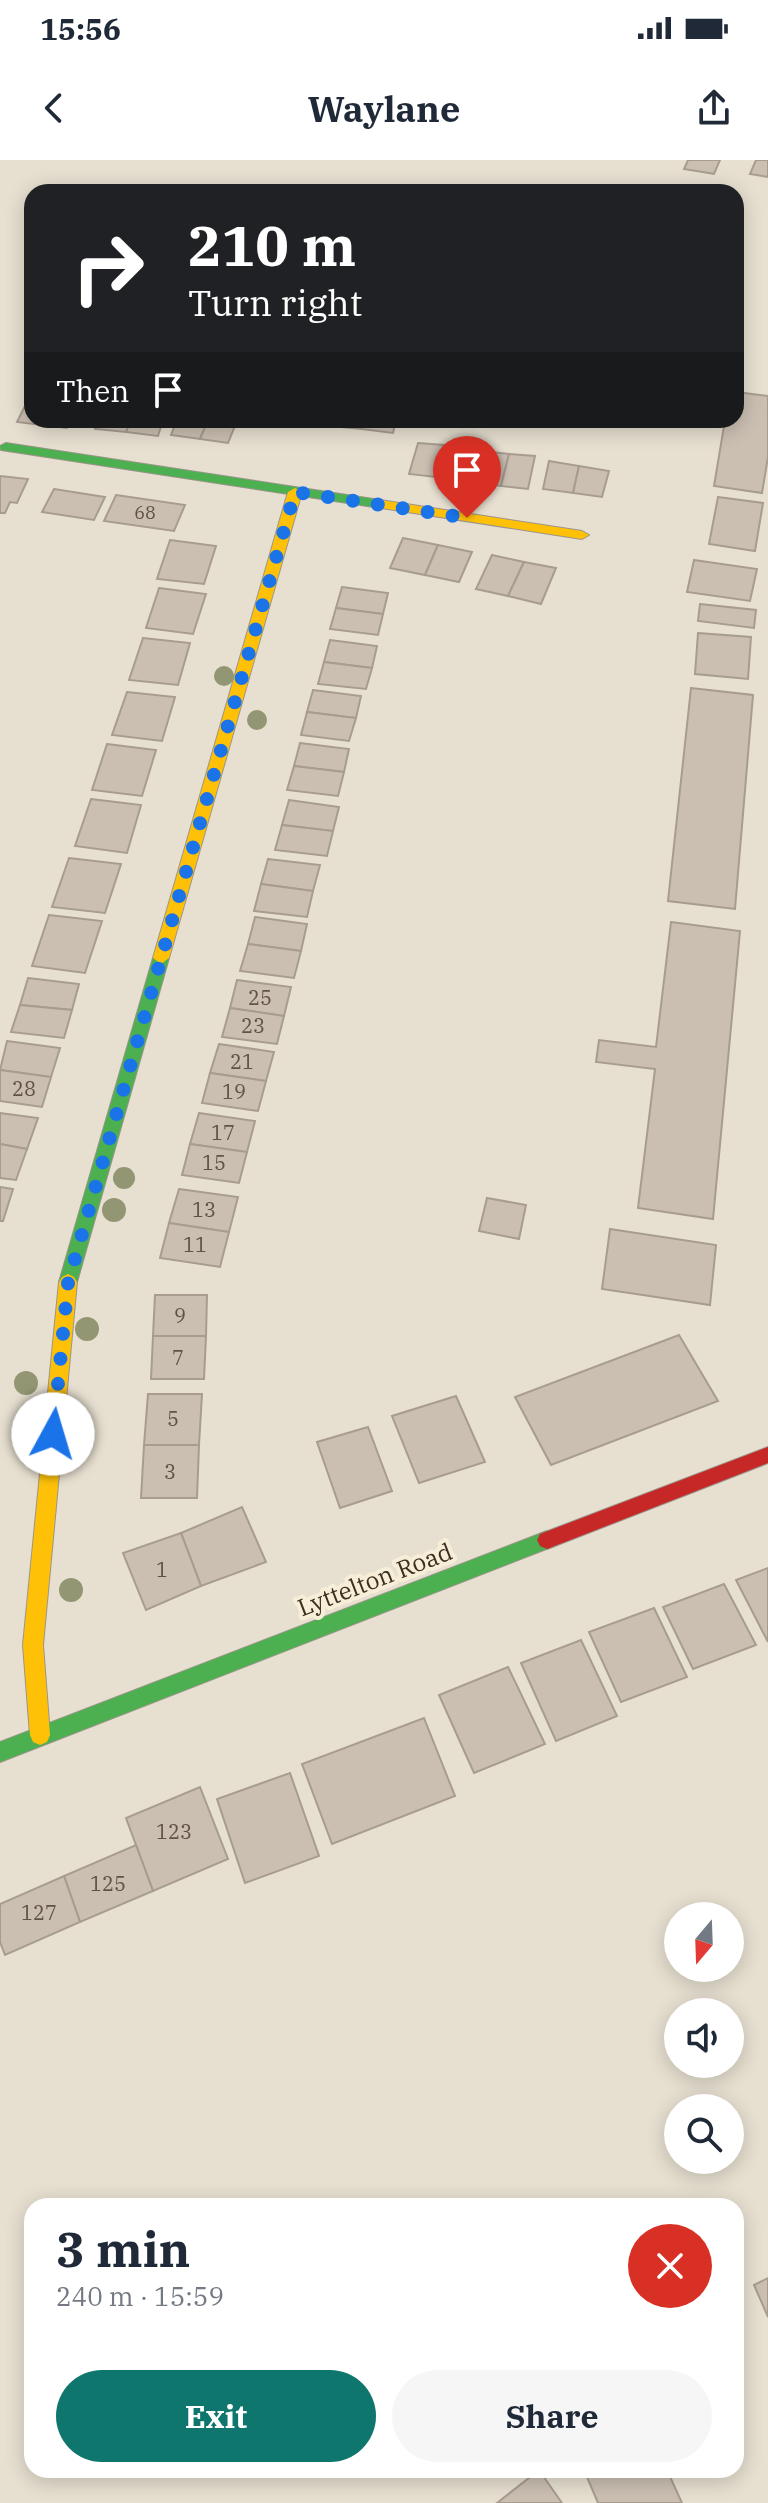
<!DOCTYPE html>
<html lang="en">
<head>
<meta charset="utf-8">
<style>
	body { margin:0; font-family:"IBM Plex Serif",serif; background:#f6f6f7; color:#1f2937; height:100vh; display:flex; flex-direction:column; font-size:30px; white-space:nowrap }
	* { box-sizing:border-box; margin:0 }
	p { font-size:26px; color:#747a83 }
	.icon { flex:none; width:44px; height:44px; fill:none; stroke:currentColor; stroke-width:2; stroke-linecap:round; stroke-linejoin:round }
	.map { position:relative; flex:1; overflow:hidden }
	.details { position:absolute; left:24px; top:2038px; width:720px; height:280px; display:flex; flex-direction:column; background:#fff; border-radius:24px; box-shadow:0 4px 20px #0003 }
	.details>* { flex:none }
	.guide { position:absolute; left:24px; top:24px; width:720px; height:244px; border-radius:24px; box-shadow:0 4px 20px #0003; background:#202124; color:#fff; overflow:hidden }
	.needle { width:52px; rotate:199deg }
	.fabs { position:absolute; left:664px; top:1742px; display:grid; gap:16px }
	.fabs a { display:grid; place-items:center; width:80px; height:80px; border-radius:50%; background:#fff; box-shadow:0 4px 20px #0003; font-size:40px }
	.pin { position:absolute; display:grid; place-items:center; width:68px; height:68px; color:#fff; margin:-82px -34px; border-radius:50% 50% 50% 0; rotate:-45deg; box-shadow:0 0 8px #0007 }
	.pin .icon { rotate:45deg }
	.me { position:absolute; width:88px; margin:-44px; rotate:6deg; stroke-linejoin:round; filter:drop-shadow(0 0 6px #0008) }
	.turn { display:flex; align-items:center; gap:28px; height:168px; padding:0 32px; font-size:36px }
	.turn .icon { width:104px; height:104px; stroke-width:2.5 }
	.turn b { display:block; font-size:56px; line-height:68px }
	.then { display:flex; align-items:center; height:76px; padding:0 32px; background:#0003; gap:16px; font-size:30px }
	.round { display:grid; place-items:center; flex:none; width:84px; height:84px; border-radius:42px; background:#f6f6f7 }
	.headline { display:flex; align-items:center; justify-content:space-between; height:136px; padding:0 32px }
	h1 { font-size:48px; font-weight:700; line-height:60px }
	.primary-button { display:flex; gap:16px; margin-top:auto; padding:16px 32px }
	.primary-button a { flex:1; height:92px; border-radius:48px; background:#0f766e; color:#fff; font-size:32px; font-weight:700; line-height:92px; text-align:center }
	.primary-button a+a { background:#f6f6f7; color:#1f2937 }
	.status { display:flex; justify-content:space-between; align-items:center; height:56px; padding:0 40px; background:#fff; direction:ltr }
	.status svg { height:22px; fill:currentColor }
	header { display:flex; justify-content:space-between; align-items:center; height:104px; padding:0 32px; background:#fff; font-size:36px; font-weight:700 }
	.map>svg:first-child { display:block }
	.building { fill:#cbbfb2; stroke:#a89c90; stroke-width:2 }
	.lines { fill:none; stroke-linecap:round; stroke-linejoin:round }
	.fast-casing { stroke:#9c958a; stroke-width:2 }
	.slow-casing { stroke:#9c958a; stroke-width:2 }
	.jam-casing { stroke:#9c958a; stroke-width:2 }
	.fast { fill:#4caf50; fill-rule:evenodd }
	.slow { fill:#ffc107; fill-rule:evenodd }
	.jam { fill:#c62828; fill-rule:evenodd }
	.tree { fill:#929673 }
	.route { stroke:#1a73e8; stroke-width:14; stroke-dasharray:0 25.2 }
	.labels { text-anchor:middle; stroke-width:8; stroke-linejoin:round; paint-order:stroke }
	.far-number-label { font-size:18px; fill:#605244 }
	.number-label { font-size:20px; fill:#605244 }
	.street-label { font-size:24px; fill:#3d2e20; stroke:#f7eed8 }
</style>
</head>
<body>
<div class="status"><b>15:56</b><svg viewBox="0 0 49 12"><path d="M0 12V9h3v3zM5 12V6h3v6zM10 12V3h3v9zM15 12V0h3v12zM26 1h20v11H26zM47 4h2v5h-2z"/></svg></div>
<header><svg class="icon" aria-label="back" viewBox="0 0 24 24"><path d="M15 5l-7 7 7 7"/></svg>Waylane<svg class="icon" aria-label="share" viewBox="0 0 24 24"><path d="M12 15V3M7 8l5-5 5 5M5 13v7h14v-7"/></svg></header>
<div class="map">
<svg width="768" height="2343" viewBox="0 0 768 2343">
	<rect width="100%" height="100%" fill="#e7e0d1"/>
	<g class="building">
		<polygon points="688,0 720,0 714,14 684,9"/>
		<polygon points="756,0 768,0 768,17 750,14"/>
		<polygon points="736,232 768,236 768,297 762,333 714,326 725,260 736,260"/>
		<polygon points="31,234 32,260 45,260 42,265 17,262"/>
		<polygon points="45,260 71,260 67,268 42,265"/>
		<polygon points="99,260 131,260 126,272 95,269"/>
		<polygon points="131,260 163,260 158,276 126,272"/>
		<polygon points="177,260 208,260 200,279 171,275"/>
		<polygon points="208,260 237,261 228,283 200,279"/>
		<polygon points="332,260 364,260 361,269 330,266"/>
		<polygon points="364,260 396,260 393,273 361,269"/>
		<polygon points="418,283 444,285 436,317 409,314"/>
		<polygon points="444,285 471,288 464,320 436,317"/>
		<polygon points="482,291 509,294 501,326 475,323"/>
		<polygon points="509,294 535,296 528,329 501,326"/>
		<polygon points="549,301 579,306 573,333 543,329"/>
		<polygon points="579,306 609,311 602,337 573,333"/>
		<polygon points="0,316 28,319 17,343 10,342 5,353 0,353"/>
		<polygon points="54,329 105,337 94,360 42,352"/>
		<polygon points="116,335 185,345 174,371 104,361"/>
		<polygon points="718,337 763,343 755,391 709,384"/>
		<polygon points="403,378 438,385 425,415 390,408"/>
		<polygon points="170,380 216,386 204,424 157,419"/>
		<polygon points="438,385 472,392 459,422 425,415"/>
		<polygon points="492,395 524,402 508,436 476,429"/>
		<polygon points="694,400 757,409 750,441 687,432"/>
		<polygon points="524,402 556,408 541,444 508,436"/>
		<polygon points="342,427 388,433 383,454 336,448"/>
		<polygon points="159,428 206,434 193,474 146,468"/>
		<polygon points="700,444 756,450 754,468 698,461"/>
		<polygon points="336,448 383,454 378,475 330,469"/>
		<polygon points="698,473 751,477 748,519 695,514"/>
		<polygon points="143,478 190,483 178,525 129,520"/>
		<polygon points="330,480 377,486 372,508 324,502"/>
		<polygon points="324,502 372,508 366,529 318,524"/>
		<polygon points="691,528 753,535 735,749 668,741"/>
		<polygon points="313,530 361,536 356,558 307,552"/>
		<polygon points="127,532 175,537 162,581 112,575"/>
		<polygon points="307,552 356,558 349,581 301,575"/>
		<polygon points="300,583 349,589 344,612 294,606"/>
		<polygon points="107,584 156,590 142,636 92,630"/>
		<polygon points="294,606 344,612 338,636 287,630"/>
		<polygon points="91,639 141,645 127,693 75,686"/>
		<polygon points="289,640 339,647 333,671 282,665"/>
		<polygon points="282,665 333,671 327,696 275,690"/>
		<polygon points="69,698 121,704 105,753 52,747"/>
		<polygon points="268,699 320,705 313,731 261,724"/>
		<polygon points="261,724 313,731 307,757 254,751"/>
		<polygon points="49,755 102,761 85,813 32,806"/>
		<polygon points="255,757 307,764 301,791 248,784"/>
		<polygon points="671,762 740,771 713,1059 638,1048 655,909 596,902 599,880 656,887"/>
		<polygon points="248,784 301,791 294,818 240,811"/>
		<polygon points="28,818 79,824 72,850 20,845"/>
		<polygon points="237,820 291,827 284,856 230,848"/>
		<polygon points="20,845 72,850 64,878 11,872"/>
		<polygon points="230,848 284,856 277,884 222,877"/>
		<polygon points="7,881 60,888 51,917 0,910"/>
		<polygon points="219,884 274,892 266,921 210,913"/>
		<polygon points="0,910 51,917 42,947 0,941"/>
		<polygon points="210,913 266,921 258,951 202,943"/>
		<polygon points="0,953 38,958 27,989 0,984"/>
		<polygon points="199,953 255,961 247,992 190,984"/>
		<polygon points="0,984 27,989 16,1020 0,1018"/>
		<polygon points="190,984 247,992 239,1023 182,1015"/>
		<polygon points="0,1027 13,1029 3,1061 0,1061"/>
		<polygon points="179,1029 238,1037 229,1072 169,1063"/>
		<polygon points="487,1038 526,1045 519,1079 479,1071"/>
		<polygon points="169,1063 229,1072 220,1107 160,1098"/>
		<polygon points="610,1069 716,1085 710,1145 602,1129"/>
		<polygon points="155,1135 207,1135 206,1176 153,1176"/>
		<polygon points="679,1175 718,1241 551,1305 515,1237"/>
		<polygon points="153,1176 206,1176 204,1219 151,1219"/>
		<polygon points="148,1234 202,1234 199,1285 144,1285"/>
		<polygon points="456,1236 485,1302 419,1323 392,1256"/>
		<polygon points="368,1267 392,1331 340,1348 317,1282"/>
		<polygon points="144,1285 199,1285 197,1338 141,1338"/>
		<polygon points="242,1347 266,1402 201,1426 181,1373"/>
		<polygon points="181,1373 201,1426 146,1450 123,1393"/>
		<polygon points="768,1408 768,1482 736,1420"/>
		<polygon points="724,1424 756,1485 693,1509 663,1447"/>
		<polygon points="654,1448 687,1517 621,1542 589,1472"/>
		<polygon points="581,1480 617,1556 556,1581 521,1503"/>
		<polygon points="508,1507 545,1584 474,1613 439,1535"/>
		<polygon points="424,1558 455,1636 332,1684 302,1604"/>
		<polygon points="290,1613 319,1696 245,1723 217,1639"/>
		<polygon points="200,1627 228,1699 153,1731 126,1658"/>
		<polygon points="136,1685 153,1731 80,1762 64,1716"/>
		<polygon points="64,1716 80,1762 5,1795 0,1782 0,1744"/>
		<polygon points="768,2118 768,2157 754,2125"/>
		<polygon points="539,2310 562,2343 497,2343"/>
		<polygon points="584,2310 667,2310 682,2343 598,2343"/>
	</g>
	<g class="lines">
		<g class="fast-casing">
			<g id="fast">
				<polygon points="6,283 380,340 387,344 380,348 1,290 0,286"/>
				<polygon points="161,792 169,798 77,1122 74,1127 62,1127 59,1122 153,798"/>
				<polygon points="547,1371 554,1374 557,1380 554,1386 0,1602 0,1582"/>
			</g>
		</g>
		<g class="slow-casing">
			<g id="slow">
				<polygon points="295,328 302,332 169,798 161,804 153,798 288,332"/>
				<polygon points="380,340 582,371 589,375 582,379 375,347 375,341"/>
				<polygon points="68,1114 74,1117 77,1122 43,1485 50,1575 47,1582 40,1585 33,1582 30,1575 23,1485 59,1122 62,1117"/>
			</g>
		</g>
		<g class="jam-casing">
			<polygon id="jam" points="768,1287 768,1303 547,1389 540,1386 537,1380 540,1374"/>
		</g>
		<use href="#fast" class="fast"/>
		<use href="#slow" class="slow"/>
		<use href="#jam" class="jam"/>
	</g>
	<g class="tree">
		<circle cx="224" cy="516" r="10"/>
		<circle cx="257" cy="560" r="10"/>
		<circle cx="124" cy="1018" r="11"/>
		<circle cx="114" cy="1050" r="12"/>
		<circle cx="87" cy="1169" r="12"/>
		<circle cx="26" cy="1223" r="12"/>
		<circle cx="71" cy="1430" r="12"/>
	</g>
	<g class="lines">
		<polyline class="route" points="53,1274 68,1123 295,332 467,358"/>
	</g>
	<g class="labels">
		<g class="far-number-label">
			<text x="145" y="359">68</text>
		</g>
		<g class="number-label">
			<text x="260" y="845">25</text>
			<text x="253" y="873">23</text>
			<text x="242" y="909">21</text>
			<text x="24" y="936">28</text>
			<text x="234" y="939">19</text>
			<text x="223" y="980">17</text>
			<text x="214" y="1010">15</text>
			<text x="204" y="1057">13</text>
			<text x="195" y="1092">11</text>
			<text x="180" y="1163">9</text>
			<text x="178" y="1205">7</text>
			<text x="173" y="1266">5</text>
			<text x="170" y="1319">3</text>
			<text x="162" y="1417">1</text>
			<text x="174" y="1679">123</text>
			<text x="108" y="1731">125</text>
			<text x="39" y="1760">127</text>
		</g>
		<g class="street-label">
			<text transform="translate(375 1420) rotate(-21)" y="8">Lyttelton Road</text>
		</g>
	</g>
</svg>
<div class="fabs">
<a><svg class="needle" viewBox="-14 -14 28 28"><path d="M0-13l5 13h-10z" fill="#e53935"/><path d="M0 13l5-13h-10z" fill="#747a83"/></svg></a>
<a><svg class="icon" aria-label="sound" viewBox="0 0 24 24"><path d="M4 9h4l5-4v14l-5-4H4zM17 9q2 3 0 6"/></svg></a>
<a><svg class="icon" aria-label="search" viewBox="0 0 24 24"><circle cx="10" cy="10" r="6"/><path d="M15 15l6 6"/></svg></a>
</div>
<div class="pin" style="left:467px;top:358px;background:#d93025"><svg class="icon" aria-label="arrive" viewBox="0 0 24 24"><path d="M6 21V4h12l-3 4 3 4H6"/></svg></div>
<svg class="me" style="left:53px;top:1274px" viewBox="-20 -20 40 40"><circle r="19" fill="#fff"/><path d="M0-13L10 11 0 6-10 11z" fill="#1a73e8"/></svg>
<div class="guide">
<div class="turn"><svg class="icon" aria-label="right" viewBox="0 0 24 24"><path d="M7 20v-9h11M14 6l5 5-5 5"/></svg><div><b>210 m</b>Turn right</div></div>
<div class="then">Then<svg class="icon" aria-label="arrive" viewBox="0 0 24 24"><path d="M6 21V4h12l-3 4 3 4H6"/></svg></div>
</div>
<section class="details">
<div class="headline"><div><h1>3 min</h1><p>240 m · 15:59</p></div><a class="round" style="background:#d93025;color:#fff"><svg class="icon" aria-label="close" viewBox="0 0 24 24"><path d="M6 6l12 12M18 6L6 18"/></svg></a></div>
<div class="primary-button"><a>Exit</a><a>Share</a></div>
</section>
</div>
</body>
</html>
